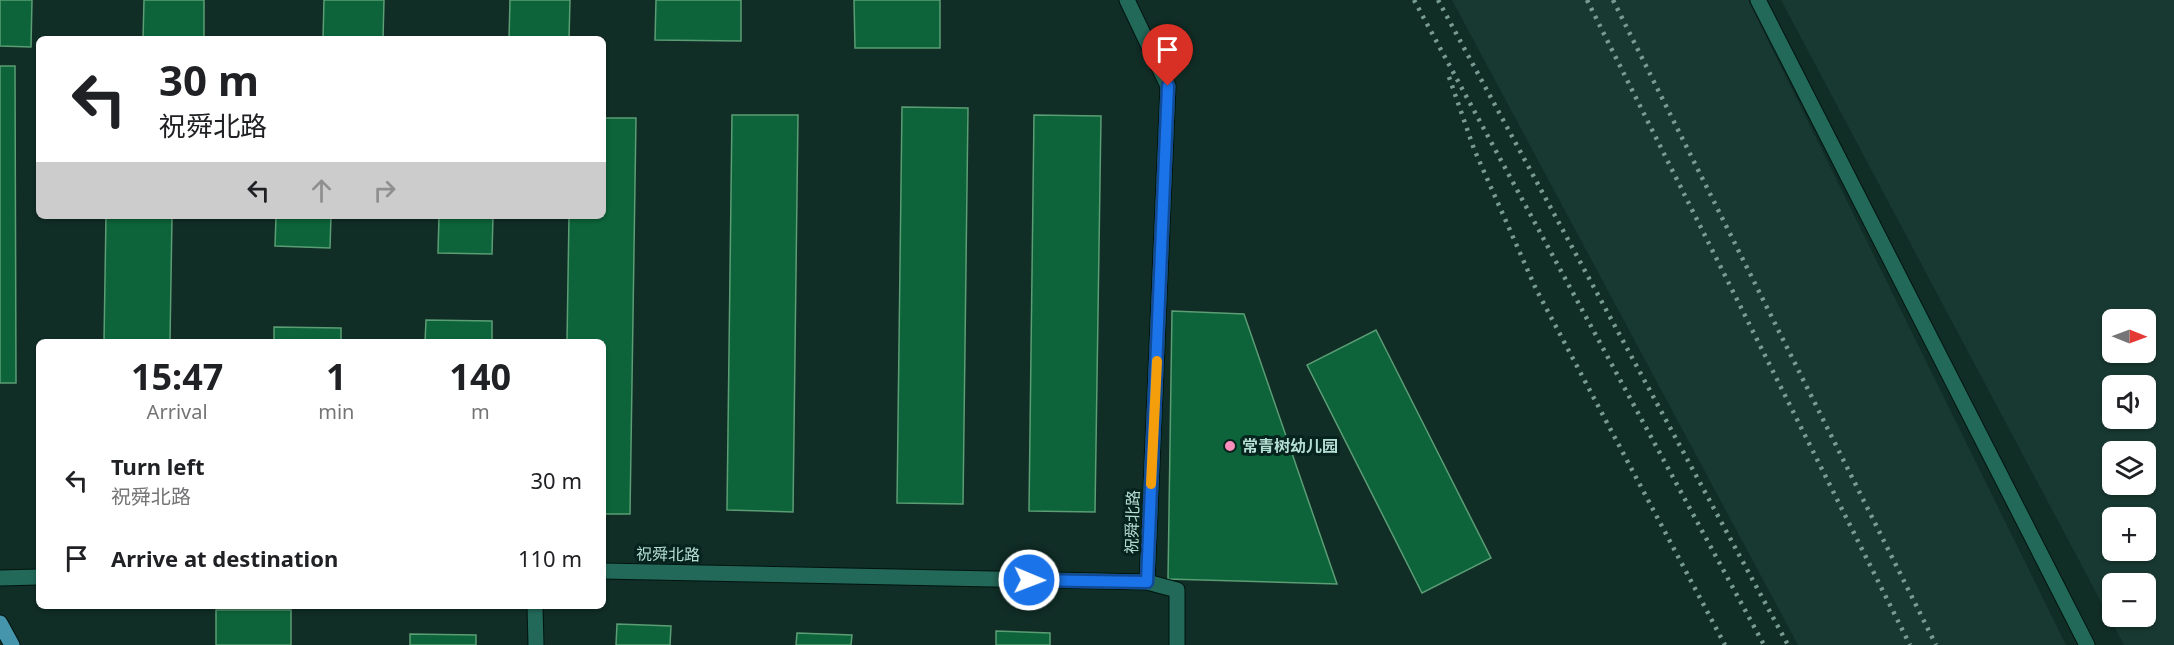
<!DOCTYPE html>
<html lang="en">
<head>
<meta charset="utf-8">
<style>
	body { margin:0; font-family:"Noto Sans","Noto Sans SC",sans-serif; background:#f2f2f2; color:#202124; height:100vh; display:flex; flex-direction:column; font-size:22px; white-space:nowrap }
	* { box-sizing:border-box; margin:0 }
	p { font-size:20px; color:#757577 }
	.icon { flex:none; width:33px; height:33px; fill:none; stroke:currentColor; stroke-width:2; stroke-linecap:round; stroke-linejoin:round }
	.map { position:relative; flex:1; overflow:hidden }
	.side { position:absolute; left:36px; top:339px; width:570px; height:270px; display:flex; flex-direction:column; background:#fff; border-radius:9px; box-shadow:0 2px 4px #0004 }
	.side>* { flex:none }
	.guide { position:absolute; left:36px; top:36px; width:570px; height:183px; border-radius:9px; box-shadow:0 2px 4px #0004; background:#fff; color:#202124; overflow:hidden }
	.needle { width:39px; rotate:91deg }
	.tools { position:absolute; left:2102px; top:309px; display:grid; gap:12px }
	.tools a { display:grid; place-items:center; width:54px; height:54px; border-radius:9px; background:#fff; box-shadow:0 2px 4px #0004; font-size:30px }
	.pin { position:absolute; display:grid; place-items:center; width:51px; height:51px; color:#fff; margin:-62px -26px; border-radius:50% 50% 50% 0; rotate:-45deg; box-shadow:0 0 6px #0007 }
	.pin .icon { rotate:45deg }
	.me { position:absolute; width:66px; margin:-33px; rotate:91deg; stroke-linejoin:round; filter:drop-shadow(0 0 4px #0008) }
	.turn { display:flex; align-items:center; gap:21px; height:126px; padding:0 24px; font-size:27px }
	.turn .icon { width:78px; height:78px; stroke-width:2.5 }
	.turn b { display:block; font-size:42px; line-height:51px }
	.lanes { display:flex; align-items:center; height:57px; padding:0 24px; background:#0003; justify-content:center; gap:30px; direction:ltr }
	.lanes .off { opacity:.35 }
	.eta { display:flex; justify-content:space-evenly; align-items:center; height:102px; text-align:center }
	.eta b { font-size:36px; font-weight:700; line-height:42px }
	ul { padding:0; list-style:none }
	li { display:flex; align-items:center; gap:18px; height:78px; padding:0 24px }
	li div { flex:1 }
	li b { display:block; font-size:22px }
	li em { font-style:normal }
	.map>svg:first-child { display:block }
	.built { fill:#183931; fill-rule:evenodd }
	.building { fill:#0d643a; stroke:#5b9d74; stroke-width:1.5 }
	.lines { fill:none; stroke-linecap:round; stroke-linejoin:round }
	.minor-casing { stroke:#00150f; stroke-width:17 }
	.major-casing { stroke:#00150f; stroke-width:17 }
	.minor { stroke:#23695a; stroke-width:15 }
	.major { stroke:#4595ac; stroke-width:15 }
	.rail { stroke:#789c92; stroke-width:4.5; stroke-dasharray:3 6; stroke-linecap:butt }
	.route-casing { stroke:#114b97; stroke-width:15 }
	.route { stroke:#1a73e8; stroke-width:10 }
	.slow { stroke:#f59e0b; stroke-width:10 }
	.poi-dot { fill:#fe8ebb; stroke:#06231d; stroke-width:2 }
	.labels { text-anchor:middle; stroke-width:6; stroke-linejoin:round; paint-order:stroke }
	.poi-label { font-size:16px; font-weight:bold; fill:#b6dfd3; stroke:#06231d; text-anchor:start }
	.street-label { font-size:16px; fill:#b6dfd3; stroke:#06231d }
</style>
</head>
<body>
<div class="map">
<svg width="2174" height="645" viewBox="0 0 2174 645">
	<rect width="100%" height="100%" fill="#102d26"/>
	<g class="built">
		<polygon points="1452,0 1748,0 2066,645 1798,645"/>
		<path d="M1781,0H2174V645H2124ZM2112,320H2145V352H2112ZM2112,386H2145V418H2112ZM2112,452H2145V484H2112ZM2112,518H2145V550H2112ZM2112,584H2145V616H2112Z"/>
	</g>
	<g class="building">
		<polygon points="0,0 32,0 31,47 0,46"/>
		<polygon points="144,0 204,0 204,39 143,39"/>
		<polygon points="324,0 384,0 383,39 323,39"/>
		<polygon points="510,0 570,0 569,39 509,39"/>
		<polygon points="656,0 741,0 741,41 655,40"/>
		<polygon points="854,0 940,0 940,48 855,48"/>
		<polygon points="0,66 15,66 16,383 0,383"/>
		<polygon points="902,107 968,108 963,504 897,503"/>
		<polygon points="732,115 798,115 793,512 727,510"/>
		<polygon points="1034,115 1101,116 1095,512 1029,511"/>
		<polygon points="603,118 636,118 630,514 603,514 603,342 567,342 569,216 603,216"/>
		<polygon points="106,216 172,216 170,342 104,342"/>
		<polygon points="276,216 331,216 330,248 275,246"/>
		<polygon points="439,216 493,216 492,254 438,253"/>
		<polygon points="1172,311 1244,314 1337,584 1168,579"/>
		<polygon points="426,320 492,321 492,342 425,342"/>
		<polygon points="274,327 341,328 341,342 274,342"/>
		<polygon points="1376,330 1491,558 1422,593 1307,365"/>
		<rect x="216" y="610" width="75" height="35"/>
		<polygon points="617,624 671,626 670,645 616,645"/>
		<polygon points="996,631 1050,633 1050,645 996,645"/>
		<polygon points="797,633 852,635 851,645 796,645"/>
		<polygon points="410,634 476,635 476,645 410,645"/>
	</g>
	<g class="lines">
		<g class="minor-casing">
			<g id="minor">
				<polyline points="1758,0 2087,645"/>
				<polyline points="603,571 1147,582 1168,86 1127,0"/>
				<polyline points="0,578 39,577"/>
				<polyline points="1147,582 1177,590 1177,645"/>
				<polyline points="535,606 536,645"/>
			</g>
		</g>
		<g class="major-casing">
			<polyline id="major" points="0,623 12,645"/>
		</g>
		<use href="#minor" class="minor"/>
		<use href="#major" class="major"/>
		<g class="rail">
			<polyline points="1414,0 1764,645"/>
			<polyline points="1438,0 1788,645"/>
			<polyline points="1587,0 1910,645"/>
			<polyline points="1613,0 1936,645"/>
			<polyline points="1449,77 1474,149 1536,289 1725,645"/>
		</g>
	</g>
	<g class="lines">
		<g class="route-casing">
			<polyline id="route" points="1029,580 1147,582 1168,86"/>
		</g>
		<use href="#route" class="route"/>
		<polyline class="slow" points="1151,484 1157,361"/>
	</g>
	<circle class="poi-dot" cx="1230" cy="446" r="6"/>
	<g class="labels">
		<g class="poi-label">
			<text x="1242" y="452">常青树幼儿园</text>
		</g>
		<g class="street-label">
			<text transform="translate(1132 522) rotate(-88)" y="6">祝舜北路</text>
			<text transform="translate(668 554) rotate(1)" y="6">祝舜北路</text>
		</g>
	</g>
</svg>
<div class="tools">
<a><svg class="needle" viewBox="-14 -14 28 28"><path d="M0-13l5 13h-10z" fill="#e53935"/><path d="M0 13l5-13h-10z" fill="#757577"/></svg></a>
<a><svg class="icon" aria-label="sound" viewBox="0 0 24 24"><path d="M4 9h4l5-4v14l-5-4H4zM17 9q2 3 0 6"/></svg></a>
<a><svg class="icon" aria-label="layers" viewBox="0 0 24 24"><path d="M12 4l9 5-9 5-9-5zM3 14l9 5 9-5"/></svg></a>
<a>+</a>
<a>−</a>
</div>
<div class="pin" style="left:1168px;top:86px;background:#d93025"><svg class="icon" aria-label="arrive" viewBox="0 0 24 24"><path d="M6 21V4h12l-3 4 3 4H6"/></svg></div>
<svg class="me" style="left:1029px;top:580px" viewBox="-20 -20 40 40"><circle r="17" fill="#1a73e8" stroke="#fff" stroke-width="3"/><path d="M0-11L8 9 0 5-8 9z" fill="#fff"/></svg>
<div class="guide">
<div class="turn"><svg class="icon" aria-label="left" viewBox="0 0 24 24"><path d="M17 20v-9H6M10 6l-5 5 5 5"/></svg><div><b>30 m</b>祝舜北路</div></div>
<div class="lanes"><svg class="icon" aria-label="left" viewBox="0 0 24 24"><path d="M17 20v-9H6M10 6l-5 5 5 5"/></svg><svg class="icon off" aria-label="ahead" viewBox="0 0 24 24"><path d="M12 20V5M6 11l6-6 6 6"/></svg><svg class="icon off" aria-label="right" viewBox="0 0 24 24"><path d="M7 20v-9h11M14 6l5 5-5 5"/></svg></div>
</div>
<section class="side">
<div class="eta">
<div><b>15:47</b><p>Arrival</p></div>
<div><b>1</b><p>min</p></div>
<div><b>140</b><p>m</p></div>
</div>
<ul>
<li><svg class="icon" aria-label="left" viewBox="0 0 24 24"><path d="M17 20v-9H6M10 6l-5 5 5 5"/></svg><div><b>Turn left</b><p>祝舜北路</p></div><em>30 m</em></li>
<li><svg class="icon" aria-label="arrive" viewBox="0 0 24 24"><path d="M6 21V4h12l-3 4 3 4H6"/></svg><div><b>Arrive at destination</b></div><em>110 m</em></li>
</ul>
</section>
</div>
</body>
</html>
